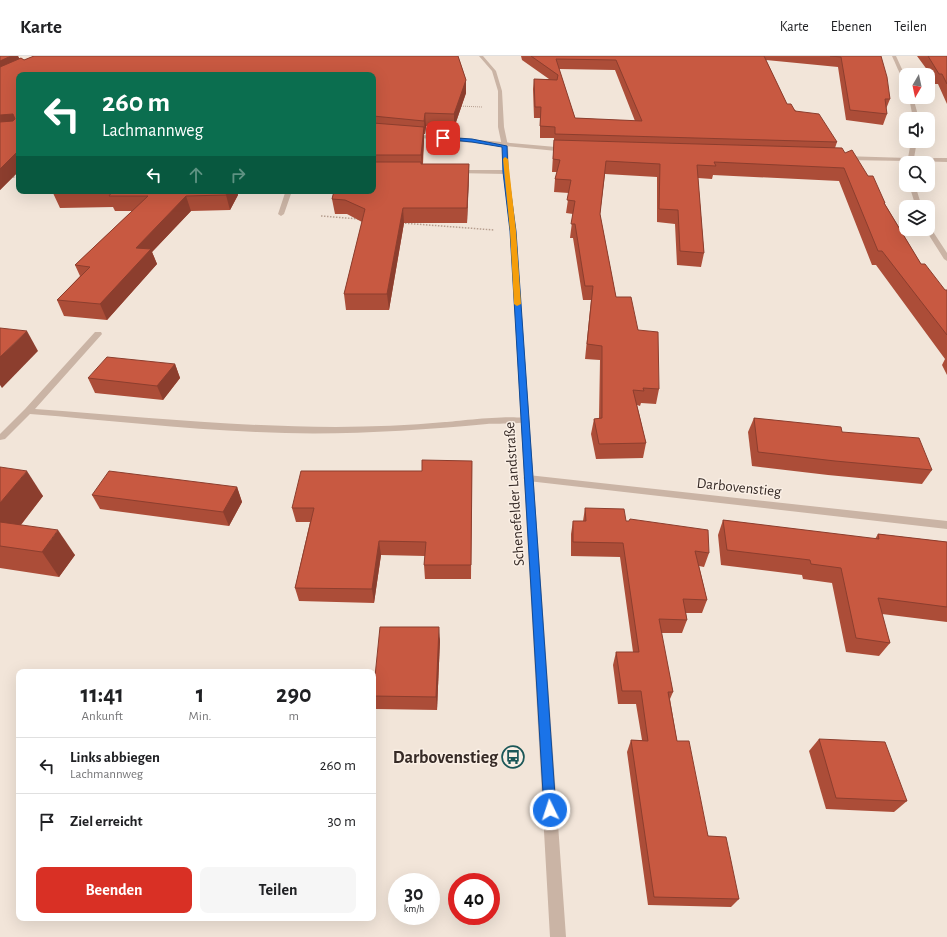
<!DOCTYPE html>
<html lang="de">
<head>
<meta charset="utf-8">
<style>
	body { margin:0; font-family:"Alegreya Sans",sans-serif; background:#f6f6f6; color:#202124; height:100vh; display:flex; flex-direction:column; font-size:15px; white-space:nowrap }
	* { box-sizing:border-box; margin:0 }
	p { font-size:13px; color:#757577 }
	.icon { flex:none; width:22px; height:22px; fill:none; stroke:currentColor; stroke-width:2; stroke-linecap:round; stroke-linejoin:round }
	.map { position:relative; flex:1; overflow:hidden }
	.drawer { position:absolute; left:16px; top:613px; width:360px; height:252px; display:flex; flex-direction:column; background:#fff; border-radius:8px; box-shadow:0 4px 16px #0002 }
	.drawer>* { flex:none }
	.top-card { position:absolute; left:16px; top:16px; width:360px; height:122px; border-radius:8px; box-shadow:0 4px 16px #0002; background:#0b6e4f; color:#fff; overflow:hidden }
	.needle { width:26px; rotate:189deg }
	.tools { position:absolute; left:899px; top:12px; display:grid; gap:8px }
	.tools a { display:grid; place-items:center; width:36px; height:36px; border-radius:8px; background:#fff; box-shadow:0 4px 16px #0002; font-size:20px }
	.speed { position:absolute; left:388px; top:817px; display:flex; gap:8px; font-size:20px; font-weight:700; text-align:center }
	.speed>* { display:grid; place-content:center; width:52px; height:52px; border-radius:50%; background:#fff; box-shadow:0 4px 16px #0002; line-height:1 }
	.speed small { font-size:10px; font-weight:400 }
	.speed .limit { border:6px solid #d22; background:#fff; color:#111 }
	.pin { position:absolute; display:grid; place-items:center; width:34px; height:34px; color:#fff; margin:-17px; border-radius:8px; box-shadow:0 2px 6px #0006 }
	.me { position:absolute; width:44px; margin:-22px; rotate:356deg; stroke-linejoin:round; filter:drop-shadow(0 0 3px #0008) }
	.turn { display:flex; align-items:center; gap:14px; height:84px; padding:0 20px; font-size:18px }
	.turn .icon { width:52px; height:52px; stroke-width:2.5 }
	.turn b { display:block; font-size:28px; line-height:34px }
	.lanes { display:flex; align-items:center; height:38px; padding:0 20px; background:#0003; justify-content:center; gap:20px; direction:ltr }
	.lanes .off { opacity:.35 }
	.eta { display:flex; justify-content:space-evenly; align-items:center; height:68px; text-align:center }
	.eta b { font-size:24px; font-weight:700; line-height:28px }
	.cta { display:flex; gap:8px; margin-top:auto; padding:8px 20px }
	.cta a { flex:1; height:46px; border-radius:8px; background:#d93025; color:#fff; font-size:16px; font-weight:700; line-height:46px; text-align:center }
	.cta a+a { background:#f6f6f6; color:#202124 }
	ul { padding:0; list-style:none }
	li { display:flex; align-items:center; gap:12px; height:56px; padding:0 20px; border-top:1px solid #e0e0e0 }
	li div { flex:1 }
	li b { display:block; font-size:15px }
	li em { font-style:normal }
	header { display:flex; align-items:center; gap:24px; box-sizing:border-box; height:56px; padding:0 20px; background:#fff; border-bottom:1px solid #e0e0e0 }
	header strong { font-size:19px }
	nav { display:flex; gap:22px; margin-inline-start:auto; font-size:14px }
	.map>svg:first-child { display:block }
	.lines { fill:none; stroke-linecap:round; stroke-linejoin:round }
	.path-far1 { stroke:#b69e8f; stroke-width:1; stroke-dasharray:1 1; stroke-linecap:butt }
	.path { stroke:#b69e8f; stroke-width:1.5; stroke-dasharray:1.5 1.5; stroke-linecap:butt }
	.service { fill:#cab4a5; fill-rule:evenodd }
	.minor { fill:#cab4a5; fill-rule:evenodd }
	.tertiary { fill:#cab4a5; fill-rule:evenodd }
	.wall { fill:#ac4d38; fill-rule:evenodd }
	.shaded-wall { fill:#8c3e2e }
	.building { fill:#c85941; stroke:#8c3e2e; fill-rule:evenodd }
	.route { fill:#1a73e8; stroke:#114b97 }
	.slow { fill:#f59e0b }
	.labels { text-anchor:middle; stroke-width:3; stroke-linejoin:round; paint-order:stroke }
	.street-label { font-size:15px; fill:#362a26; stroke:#faefe5 }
	.near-poi-label { font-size:18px; font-weight:bold; fill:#362a26; stroke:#faefe5; text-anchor:end }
</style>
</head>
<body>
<header>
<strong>Karte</strong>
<nav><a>Karte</a><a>Ebenen</a><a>Teilen</a></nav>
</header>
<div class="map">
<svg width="947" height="881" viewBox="0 0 947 881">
	<rect width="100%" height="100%" fill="#f2e5d9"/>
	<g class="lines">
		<polyline class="path-far1" points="459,50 482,51"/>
		<g class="path">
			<polyline points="10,121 19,121"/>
			<polyline points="321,160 359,163"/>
			<polyline points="402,167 494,174"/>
		</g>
		<g class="service">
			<polygon points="456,114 506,114 509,116 506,118 454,117 454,115"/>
			<polygon points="223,135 292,135 284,158 281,160 278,158 285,137 225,138 223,137"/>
			<path d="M95,276H101L102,278L35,353C172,363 309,379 445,366C458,365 522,357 529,364C524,369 496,367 487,368C411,375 334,380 257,376C181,373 106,364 30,358L5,383L0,384V378L25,353Z"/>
		</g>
		<g class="minor">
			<polygon points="892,0 896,0 906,22 906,28 904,27"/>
			<polygon points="909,41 913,41 919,63 913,63"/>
			<polygon points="412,78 567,92 570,94 567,96 410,81 410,79"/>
			<polygon points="911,85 917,85 914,102 947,102 947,106 913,105 913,107 907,107 908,105 843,104 840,102 843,100 908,102"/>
			<polygon points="909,129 915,129 922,151 916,151"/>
			<polygon points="928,170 930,171 947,197 947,205 944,203 925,173 928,173"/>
			<polygon points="528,419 947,465 947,473 528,425 523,422"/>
		</g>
		<polygon class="tertiary" points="479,0 483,0 496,15 502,35 504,71 508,90 509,116 516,175 566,881 550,881 510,175 503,116 502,90 498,71 498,35 492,15"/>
	</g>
	<g class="wall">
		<polygon points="0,0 18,0 19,2 21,2 24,4 34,0 458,0 466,24 466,37 454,72 426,70 425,78 424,78 424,85 423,108 469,108 467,167 404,167 389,254 346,254 344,238 362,166 347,158 335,158 332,143 334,135 373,135 373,19 19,19 19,115 0,134"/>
		<path d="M521,0H881L890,43L886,53L887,58L883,69L846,64L838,11L766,4L787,48L837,86L835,92L845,97L868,120L885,147V148L921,208L945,234H947V319L942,309L945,303L876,209H872L839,125L713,119L712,123L698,122L704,197L701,211L677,209L675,168L657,166V121L605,118L600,158L616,241L638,274L659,333L656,348L641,347L640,350L637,349L646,387L643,402L596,403L591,378L594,363L599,362L600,304L585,303L591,244H583L573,182H570L573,158L566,157L569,137L554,136L555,123L557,116H552L554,82H540V62H534L533,33L534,23H549L522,4ZM559,13L615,14L635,65L575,62Z"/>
		<polygon points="917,0 947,0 947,48 938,28 935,28 928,15"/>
		<polygon points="237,135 238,139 230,154 191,155 152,196 157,208 107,264 64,260 57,244 80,220 75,209 132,155 115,155 113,151 60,152 53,137"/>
		<polygon points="175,308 180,322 163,344 95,337 88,322"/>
		<polygon points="754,362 842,376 932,414 922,428 828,419 752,410 748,376"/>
		<polygon points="472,405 471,523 425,523 424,509 425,500 381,499 374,547 299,545 295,532 310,466 296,466 292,452 422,415"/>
		<polygon points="0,411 43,440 21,469 75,499 59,521 0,512"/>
		<polygon points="237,431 242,446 229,470 100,453 92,439"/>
		<polygon points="585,452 626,465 709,497 704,511 699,510 707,544 702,557 686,557 687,564 682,577 661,577 673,636 670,643 677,685 708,780 739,843 731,851 648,849 627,696 631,684 642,684 636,648 618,648 613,609 616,596 633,596 620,501 571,500 571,478 573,465 583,465"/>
		<polygon points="723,464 875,483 878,478 947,486 947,566 882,558 890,587 879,600 846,596 832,527 803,523 802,519 721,509 718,479"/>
		<polygon points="440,584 437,654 376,653 373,640"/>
		<polygon points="819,683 907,745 894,756 826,753 809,695"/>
	</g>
	<g class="shaded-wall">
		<polygon points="11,0 18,0 22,9 0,19 0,5"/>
		<polygon points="466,24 466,37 454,72 454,58"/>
		<polygon points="425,57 426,70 425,78 424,65"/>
		<polygon points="13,58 19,72 0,73 0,59"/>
		<polygon points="424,71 424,85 422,113 421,99"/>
		<polygon points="18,95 19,98 19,115 0,134 0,113"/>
		<polygon points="469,108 469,123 467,167 467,152"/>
		<polygon points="229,135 237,135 238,139 230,154 226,139"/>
		<polygon points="186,140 191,155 152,196 157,208 107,264 100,248 136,192"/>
		<polygon points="403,152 404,167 389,254 387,238"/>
		<polygon points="27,275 38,295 2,332 0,329 0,301"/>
		<polygon points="175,308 180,322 163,344 157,330"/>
		<polygon points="27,415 43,440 5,489 0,482 0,447"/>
		<polygon points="237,431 242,446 229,470 223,456"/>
		<polygon points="58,474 75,499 59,521 42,496"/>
		<polygon points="379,485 381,499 374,547 372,533"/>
		<polygon points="439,571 440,584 437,654 436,641"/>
	</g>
	<g class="building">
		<polygon points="0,0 11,0 0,5"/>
		<polygon points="34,0 458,0 466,24 454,58 425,57 424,65 373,60 373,19 19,19 19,95 18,95 0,113 0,66 13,65 15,63 13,58 0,59 0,11 21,2 24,4"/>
		<path d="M531,0H764L787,48H791L795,55L819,58L837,86L555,78V71L540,70L541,51H535L534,23L557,24L558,19ZM556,3L616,4L642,65L575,62Z"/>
		<polygon points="830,0 881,0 887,21 890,43 885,43 887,58 850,54 841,1"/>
		<polygon points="928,0 947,0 947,28 942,18 939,18"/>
		<polygon points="373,67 424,71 421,99 373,99"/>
		<polygon points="554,84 842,92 845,97 852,94 868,120 873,120 885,147 884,147 921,208 925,208 945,234 947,234 947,279 882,195 878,195 844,112 714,106 716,110 697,109 704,197 680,195 678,154 659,153 660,108 606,105 600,158 616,241 631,241 638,274 658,276 659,333 643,332 644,335 633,334 646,387 599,388 594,363 602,362 602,290 587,288 593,230 585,230 575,168 571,168 575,145 567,144 571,124 555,123 560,104 553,103"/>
		<polygon points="373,106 421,106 421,108 469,108 467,152 403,152 387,238 344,238 365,153 345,144 332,143 334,135 373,135"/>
		<polygon points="55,135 229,135 226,139 186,140 136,192 151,193 100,248 57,244 90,211 75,209 148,140 109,140 112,136 53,137"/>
		<polygon points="0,272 27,275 0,301"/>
		<polygon points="107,301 175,308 157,330 88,322"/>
		<polygon points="754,362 841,371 842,376 919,382 932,414 835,405 758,396"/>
		<polygon points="422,404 472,405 471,509 424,509 426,486 379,485 372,533 295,532 314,452 292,452 301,415 422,415"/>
		<polygon points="0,411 27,415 0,447"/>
		<polygon points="109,415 237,431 223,456 92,439"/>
		<polygon points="585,452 624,453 626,465 629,465 630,463 708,474 709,497 695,495 707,544 683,543 687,564 659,563 673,636 668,636 677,685 689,685 708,780 726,781 739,843 654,841 631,684 648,685 641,635 622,635 616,596 639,596 623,487 573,486 573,465 586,465"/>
		<polygon points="723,464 879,483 878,478 947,486 947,551 878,542 890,587 856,582 841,512 811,508 810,504 727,494"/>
		<polygon points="0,466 58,474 42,496 0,490"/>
		<polygon points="380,571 439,571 436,641 373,640"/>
		<polygon points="819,683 885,686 907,745 836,742"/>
	</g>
	<polygon class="route" points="443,81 472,83 507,90 508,116 516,175 556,754 554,759 550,761 545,759 544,754 510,175 503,116 502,91 472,86 441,83"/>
	<polygon class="slow" points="505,101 508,103 516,175 521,248 517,250 514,248 510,175 503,103"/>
	<defs>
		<g id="bus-ring" transform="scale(1.15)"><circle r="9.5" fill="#faefe5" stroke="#1b5758" stroke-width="1.5"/><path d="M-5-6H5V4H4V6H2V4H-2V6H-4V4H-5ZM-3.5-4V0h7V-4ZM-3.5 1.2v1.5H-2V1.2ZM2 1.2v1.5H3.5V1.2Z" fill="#1b5758"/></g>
	</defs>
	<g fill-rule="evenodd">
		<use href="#bus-ring" x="513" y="701"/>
	</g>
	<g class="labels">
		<g class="street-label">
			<text transform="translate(739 431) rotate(6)" y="5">Darbovenstieg</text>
			<text transform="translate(514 438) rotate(-94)" y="5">Schenefelder Landstraße</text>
		</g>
		<g class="near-poi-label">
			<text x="498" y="707">Darbovenstieg</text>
		</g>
	</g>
</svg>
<div class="tools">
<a><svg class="needle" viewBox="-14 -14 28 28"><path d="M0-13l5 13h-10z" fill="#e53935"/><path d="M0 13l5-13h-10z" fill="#757577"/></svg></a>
<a><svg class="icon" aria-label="sound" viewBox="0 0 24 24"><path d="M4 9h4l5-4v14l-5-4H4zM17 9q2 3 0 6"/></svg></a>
<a><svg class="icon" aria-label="search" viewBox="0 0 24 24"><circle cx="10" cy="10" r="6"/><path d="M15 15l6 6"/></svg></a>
<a><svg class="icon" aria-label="layers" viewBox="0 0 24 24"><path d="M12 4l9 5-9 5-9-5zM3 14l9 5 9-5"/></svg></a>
</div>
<div class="speed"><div>30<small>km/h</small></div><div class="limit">40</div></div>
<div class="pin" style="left:443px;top:82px;background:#d93025"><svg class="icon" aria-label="arrive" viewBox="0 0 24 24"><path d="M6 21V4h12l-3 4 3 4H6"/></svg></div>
<svg class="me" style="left:550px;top:754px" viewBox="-20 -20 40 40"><circle r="17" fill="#1a73e8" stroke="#fff" stroke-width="3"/><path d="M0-11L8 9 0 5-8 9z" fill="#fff"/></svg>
<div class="top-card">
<div class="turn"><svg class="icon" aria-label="left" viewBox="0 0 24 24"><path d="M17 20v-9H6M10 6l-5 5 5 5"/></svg><div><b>260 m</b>Lachmannweg</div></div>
<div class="lanes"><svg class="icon" aria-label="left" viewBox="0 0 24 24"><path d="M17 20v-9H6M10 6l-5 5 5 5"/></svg><svg class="icon off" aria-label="ahead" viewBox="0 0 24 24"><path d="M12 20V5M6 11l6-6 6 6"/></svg><svg class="icon off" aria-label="right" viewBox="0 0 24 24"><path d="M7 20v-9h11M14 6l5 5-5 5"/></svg></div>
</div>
<section class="drawer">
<div class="eta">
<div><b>11:41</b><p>Ankunft</p></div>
<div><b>1</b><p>Min.</p></div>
<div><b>290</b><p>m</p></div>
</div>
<ul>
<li><svg class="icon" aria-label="left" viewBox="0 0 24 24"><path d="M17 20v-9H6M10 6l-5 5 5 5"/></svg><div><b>Links abbiegen</b><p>Lachmannweg</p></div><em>260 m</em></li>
<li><svg class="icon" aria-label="arrive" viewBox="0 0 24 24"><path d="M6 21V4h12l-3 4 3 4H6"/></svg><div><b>Ziel erreicht</b></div><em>30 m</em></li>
</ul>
<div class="cta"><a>Beenden</a><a>Teilen</a></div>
</section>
</div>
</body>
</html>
